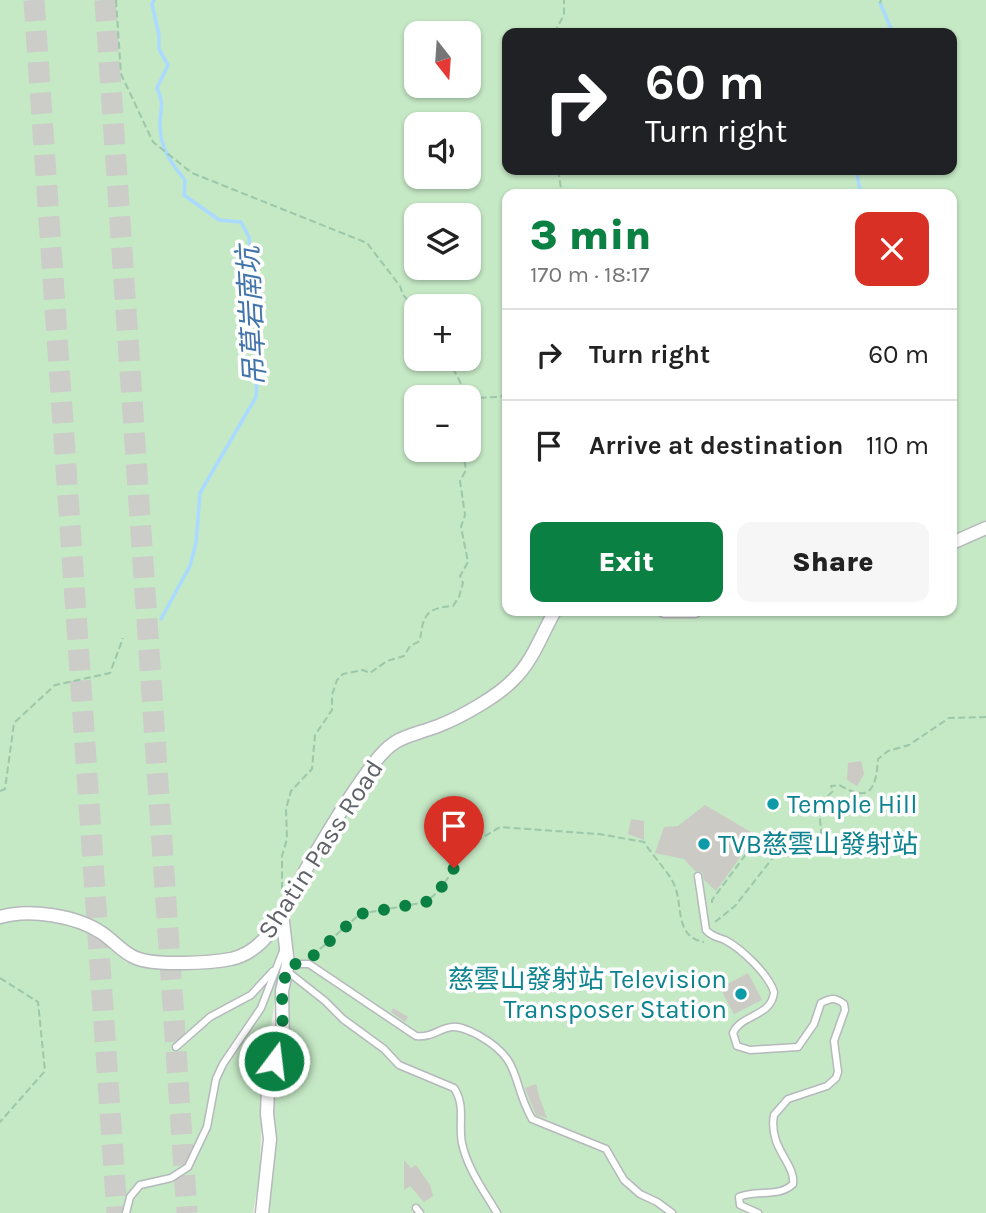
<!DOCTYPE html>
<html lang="en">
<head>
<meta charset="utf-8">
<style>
	body { margin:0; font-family:Karla,"Noto Sans TC",sans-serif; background:#f6f6f6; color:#222; height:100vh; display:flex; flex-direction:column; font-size:26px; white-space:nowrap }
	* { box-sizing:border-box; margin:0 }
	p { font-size:23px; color:#767676 }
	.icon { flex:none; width:38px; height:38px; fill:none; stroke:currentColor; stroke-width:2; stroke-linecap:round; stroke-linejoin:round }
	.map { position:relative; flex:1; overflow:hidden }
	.drawer { position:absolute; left:502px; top:189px; width:455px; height:427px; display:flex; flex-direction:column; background:#fff; border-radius:14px; box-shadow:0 2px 5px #0004 }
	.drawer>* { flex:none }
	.guide { position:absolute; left:502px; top:28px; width:455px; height:147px; border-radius:14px; box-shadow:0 2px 5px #0004; background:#202124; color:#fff; overflow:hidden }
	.needle { width:46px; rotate:163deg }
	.fabs { position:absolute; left:404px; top:21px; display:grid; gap:14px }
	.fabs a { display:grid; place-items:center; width:77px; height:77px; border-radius:14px; background:#fff; box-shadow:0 2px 5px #0004; font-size:35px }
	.pin { position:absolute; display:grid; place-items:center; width:60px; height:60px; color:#fff; margin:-72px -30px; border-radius:50% 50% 50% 0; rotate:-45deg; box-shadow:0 0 7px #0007 }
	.pin .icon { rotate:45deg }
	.me { position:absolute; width:77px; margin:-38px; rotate:15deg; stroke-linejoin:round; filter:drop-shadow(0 0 5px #0008) }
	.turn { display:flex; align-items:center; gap:24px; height:147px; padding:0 28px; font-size:32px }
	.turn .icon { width:91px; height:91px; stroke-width:2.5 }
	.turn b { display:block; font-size:49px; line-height:60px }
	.round { display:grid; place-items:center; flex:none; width:74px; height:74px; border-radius:14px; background:#f6f6f6 }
	.head { display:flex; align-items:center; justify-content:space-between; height:119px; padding:0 28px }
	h1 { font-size:42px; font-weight:800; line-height:52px; color:#0b8043 }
	.primary-button { display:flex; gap:14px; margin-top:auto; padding:14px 28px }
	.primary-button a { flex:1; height:80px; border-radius:14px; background:#0b8043; color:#fff; font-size:28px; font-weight:800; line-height:80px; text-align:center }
	.primary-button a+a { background:#f6f6f6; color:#222 }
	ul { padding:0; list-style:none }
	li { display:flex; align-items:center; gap:21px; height:91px; padding:0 28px; border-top:2px solid #e0e0e0 }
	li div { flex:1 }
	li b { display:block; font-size:26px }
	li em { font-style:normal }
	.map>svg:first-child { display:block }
	.green { fill:#c5e8c5; fill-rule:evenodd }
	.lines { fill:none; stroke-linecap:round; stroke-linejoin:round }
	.stream { stroke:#aadaff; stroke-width:3.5 }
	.building { fill:#cccac5 }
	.highway-tunnel { stroke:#ccccc8; stroke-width:21; stroke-dasharray:21 10; stroke-linecap:butt }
	.lane-casing { stroke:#b5b8bc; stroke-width:9 }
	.street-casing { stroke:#b5b8bc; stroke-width:15 }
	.path { stroke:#9cc7a9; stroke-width:2; stroke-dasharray:7 3.5; stroke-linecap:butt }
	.lane { stroke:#fff; stroke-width:6 }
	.street { stroke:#fff; stroke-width:12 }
	.route { stroke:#0b8043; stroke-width:12; stroke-dasharray:0 21.6 }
	.culture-dot { fill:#0f9aa8; stroke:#fff; stroke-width:2.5 }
	.labels { text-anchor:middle; stroke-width:7; stroke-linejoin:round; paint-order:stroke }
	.culture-label { font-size:26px; fill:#0d838f; stroke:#fff; text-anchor:start }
	.street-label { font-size:26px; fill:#5f6368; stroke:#fff }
	.water-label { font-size:28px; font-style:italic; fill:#4174aa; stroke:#fff }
</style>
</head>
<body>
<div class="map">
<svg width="986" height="1213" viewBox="0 0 986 1213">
	<rect width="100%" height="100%" fill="#f1efe8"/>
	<path class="green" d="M0,0H986V1213H265L274,1091L295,956L290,931L277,985L262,1090L260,1173L253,1213H0ZM416,33H469V86H416ZM508,33H952V170H508ZM416,124H469V177H416ZM508,194H952V611H508ZM416,215H469V268H416ZM416,306H469V359H416ZM416,397H469V450H416Z"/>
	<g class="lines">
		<g class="stream">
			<path d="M154,0L152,4L159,35V49L168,65L157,88C165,108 160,106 160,125C160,148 171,163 185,180L184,195L219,220L241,222L249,237L258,359L256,397L200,493L196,543L190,566L161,619"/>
			<polyline points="880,3 893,33"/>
			<polyline points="856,170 861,194"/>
		</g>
	</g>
	<g class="building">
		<polygon points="861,761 864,774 857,786 847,780 848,763"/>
		<polygon points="705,805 756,835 716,891 704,880 702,872 695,871 684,859 655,853 664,827 678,826"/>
		<polygon points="631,819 644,821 644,840 628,834"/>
		<polygon points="748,973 762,1000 734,1014 720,988"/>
		<polygon points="393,1008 408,1017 405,1022 391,1012"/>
		<polygon points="536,1084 539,1096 547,1118 536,1115 526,1091 525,1088"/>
		<polygon points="404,1160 411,1168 416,1165 430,1185 433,1196 424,1202 410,1186 404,1190"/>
	</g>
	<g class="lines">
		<g class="highway-tunnel">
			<polyline points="34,0 117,1213"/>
			<polyline points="105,0 187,1213"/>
		</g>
		<g class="lane-casing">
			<g id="lane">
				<path d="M698,876L706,930C712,937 718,937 725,940C742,949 769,975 774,992C772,1017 741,1014 733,1033L737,1046L750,1050L798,1047L814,1024L821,1003C831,998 835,997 844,1004L845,1010L834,1041L838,1072L836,1078L827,1086L788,1099L774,1115C768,1148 796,1164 793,1184C779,1198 756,1189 739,1197L740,1205L758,1213"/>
				<path d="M288,964H309L315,968L416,1036C433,1038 439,1028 452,1027C461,1026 470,1031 478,1035C524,1061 510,1080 532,1119L606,1149L624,1180L640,1194L657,1202L672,1213"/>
				<path d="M287,971L325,1001L343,1019L384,1049L399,1065L454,1088C466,1106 458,1123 462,1143C467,1168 484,1191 497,1213"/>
				<polyline points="176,1047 210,1017 251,995 273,971"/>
				<polyline points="416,1208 420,1213"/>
				<polyline points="126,1213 130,1197 140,1185 171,1178 188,1167 207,1127 216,1079 223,1064 261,1008 283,951"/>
			</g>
		</g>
		<g class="street-casing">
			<g id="street">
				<polyline points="952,543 986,528"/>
				<polyline points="664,611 695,611"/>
				<path d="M0,917C29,908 77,916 102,933C114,941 123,953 136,958C155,966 210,963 231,959C273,950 290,897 309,864C329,831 348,797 372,766C394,735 406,738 438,726C461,717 497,697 514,679C533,661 542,633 555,611"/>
				<polyline points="262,1213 270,1139 267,1114 268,1089 271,1068 283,1045 282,991 288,964 282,914"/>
			</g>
		</g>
		<g class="path">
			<polyline points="116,0 121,74 153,142 192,173 367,243 400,286 403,295 416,309"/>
			<polyline points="880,3 881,0"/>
			<polyline points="554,33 564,15 564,0"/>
			<polyline points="558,170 562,194"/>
			<polyline points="448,359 468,397"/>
			<polyline points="469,398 499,397 508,394"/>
			<polyline points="0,791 5,789 14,723 55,685 110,673 123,638"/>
			<path d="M282,889V856L287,839L286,809L291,791L312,769L315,735L332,710V695L337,680L343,674L363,670L370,673L387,661L404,656L410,646L420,641C423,615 426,608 453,606L459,597L463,583L460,576L468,562L461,527L465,515L460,481L466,470L464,459L465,450"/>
			<polyline points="712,903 712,900 752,846"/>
			<path d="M715,922L735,906L778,851L789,846L803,851C834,841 814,824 822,804C824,799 829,795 833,791L831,786L839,785C870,803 876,790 878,759L888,751L909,745L949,718L986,717"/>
			<path d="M312,956L360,914L426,902L439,891L470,845L500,827L599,834L644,842C653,856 665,868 673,882C684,902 673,937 704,942"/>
			<polyline points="0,978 38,1002 45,1071 0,1122"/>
		</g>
		<use href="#lane" class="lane"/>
		<use href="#street" class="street"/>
	</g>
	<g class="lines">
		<polyline class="route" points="274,1061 281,1053 283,1045 282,991 288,964 304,964 360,914 426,902 439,891 454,868"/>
	</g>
	<g class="culture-dot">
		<circle cx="773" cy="804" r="7"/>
		<circle cx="704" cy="844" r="7"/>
		<circle cx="741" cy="994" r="7"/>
	</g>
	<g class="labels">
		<g class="culture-label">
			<text x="787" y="813">Temple Hill</text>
			<text x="718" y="853">TVB慈雲山發射站</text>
			<text x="727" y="988" text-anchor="end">慈雲山發射站 Television<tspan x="727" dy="30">Transposer Station</tspan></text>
		</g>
		<g class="street-label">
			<text transform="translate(320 849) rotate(-57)" y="9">Shatin Pass Road</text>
		</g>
		<g class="water-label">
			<text transform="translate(251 316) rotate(-93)" y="10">吊草岩南坑</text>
		</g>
	</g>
</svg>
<div class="fabs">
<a><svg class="needle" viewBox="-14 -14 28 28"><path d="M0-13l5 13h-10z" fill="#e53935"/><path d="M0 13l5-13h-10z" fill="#767676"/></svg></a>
<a><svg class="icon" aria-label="sound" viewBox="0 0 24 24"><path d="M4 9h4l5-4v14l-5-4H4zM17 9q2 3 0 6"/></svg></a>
<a><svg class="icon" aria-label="layers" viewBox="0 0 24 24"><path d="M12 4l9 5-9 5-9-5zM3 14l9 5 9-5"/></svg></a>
<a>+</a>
<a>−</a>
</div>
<div class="pin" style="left:454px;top:868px;background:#d93025"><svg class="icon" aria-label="arrive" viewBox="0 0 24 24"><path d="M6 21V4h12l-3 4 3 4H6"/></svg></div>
<svg class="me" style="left:274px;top:1061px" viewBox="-20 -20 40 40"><circle r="17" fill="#0b8043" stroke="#fff" stroke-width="3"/><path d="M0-11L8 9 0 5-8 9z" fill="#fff"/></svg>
<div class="guide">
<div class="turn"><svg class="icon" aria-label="right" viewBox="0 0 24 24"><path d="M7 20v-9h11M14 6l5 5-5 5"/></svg><div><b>60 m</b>Turn right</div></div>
</div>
<section class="drawer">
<div class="head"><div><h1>3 min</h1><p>170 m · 18:17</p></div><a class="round" style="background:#d93025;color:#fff"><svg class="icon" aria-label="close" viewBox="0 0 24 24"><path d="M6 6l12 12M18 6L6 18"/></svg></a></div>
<ul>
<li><svg class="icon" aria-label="right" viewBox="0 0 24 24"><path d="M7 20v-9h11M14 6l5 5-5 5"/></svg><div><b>Turn right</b></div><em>60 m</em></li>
<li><svg class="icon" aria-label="arrive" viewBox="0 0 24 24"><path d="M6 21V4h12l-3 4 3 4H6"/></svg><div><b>Arrive at destination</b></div><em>110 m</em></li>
</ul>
<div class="primary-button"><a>Exit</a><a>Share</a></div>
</section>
</div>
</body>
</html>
